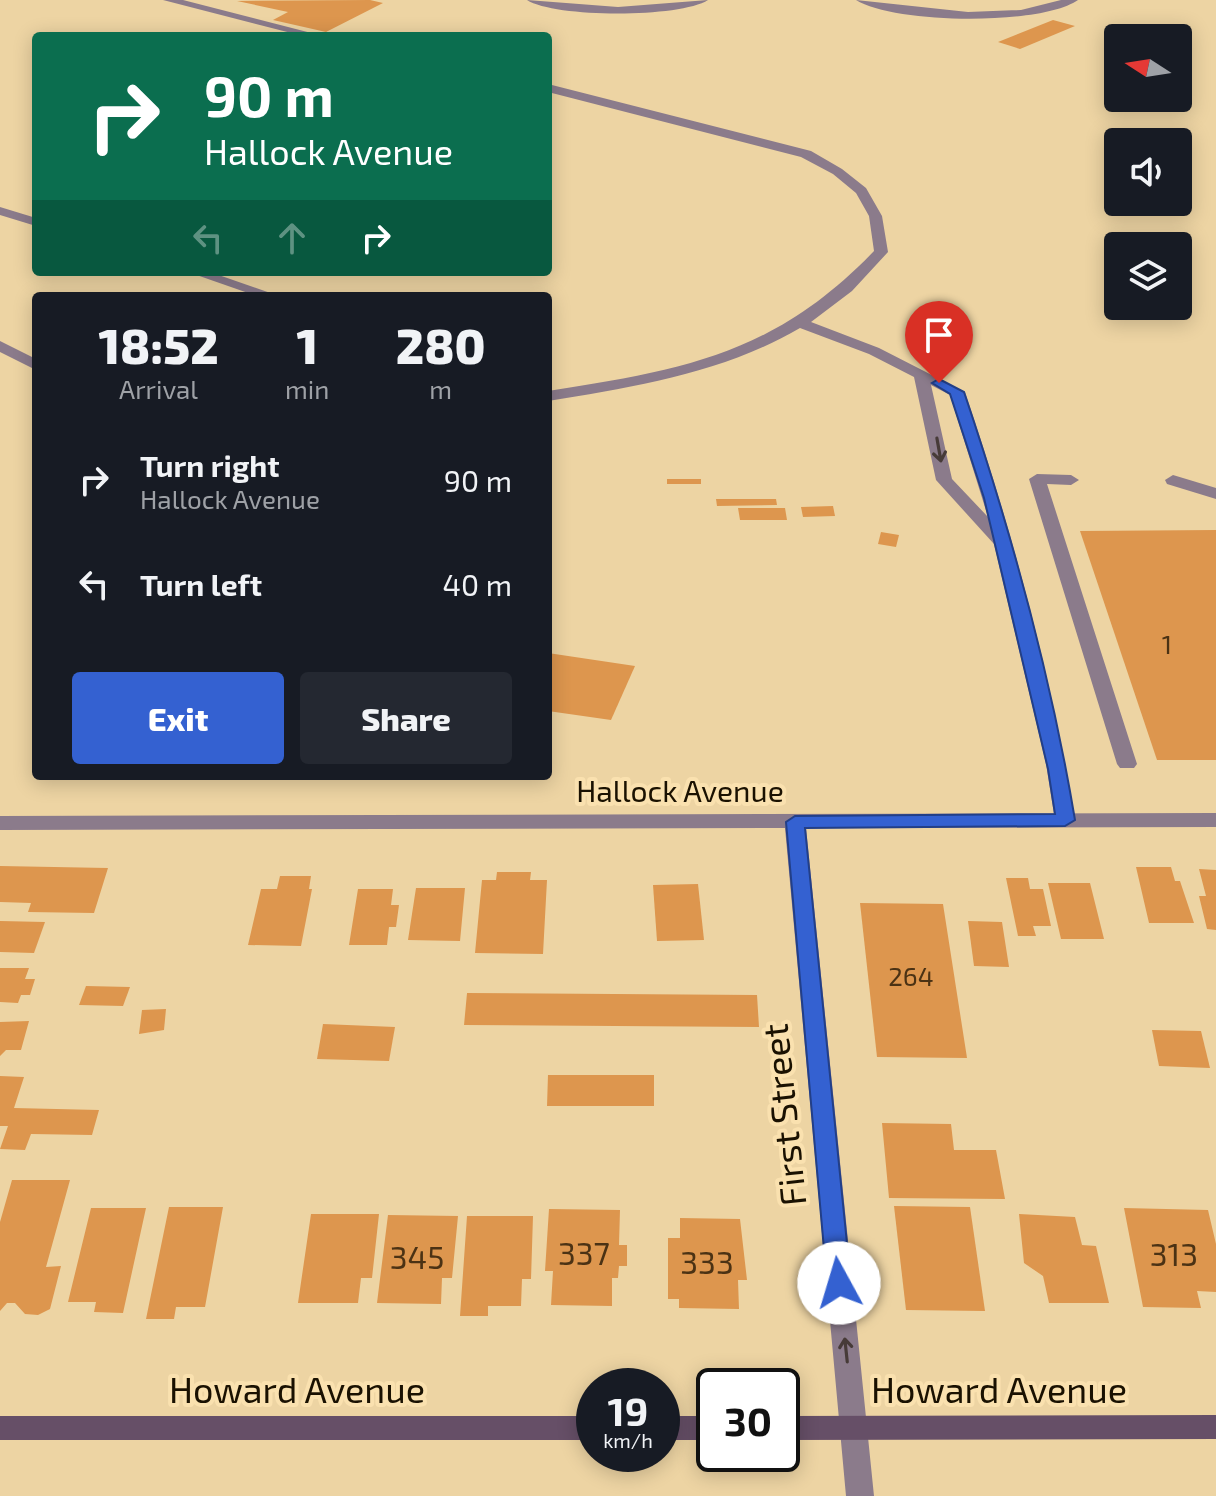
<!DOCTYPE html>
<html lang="en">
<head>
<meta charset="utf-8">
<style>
	body { margin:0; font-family:"Exo 2",sans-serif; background:#242831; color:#f1f3f6; height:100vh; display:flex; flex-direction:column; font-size:30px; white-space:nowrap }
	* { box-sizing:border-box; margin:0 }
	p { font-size:26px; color:#9ea1a6 }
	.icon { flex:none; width:44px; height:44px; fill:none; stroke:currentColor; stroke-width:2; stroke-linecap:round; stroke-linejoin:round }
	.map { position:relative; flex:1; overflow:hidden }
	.details { position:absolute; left:32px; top:292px; width:520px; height:488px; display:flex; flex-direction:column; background:#171b24; border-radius:8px; box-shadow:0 4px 20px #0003 }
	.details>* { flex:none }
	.top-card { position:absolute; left:32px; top:32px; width:520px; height:244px; border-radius:8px; box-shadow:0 4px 20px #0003; background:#0b6e4f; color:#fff; overflow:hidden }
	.needle { width:52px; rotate:282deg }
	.tools { position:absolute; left:1104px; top:24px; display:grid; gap:16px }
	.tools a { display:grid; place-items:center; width:88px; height:88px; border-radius:8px; background:#171b24; box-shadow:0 4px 20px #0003; font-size:40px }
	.speed { position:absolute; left:576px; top:1368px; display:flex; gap:16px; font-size:40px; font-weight:700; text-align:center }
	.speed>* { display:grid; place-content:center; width:104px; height:104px; border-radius:50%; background:#171b24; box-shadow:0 4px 20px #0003; line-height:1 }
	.speed small { font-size:20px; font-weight:400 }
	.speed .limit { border:4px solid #111; border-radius:12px; background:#fff; color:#111 }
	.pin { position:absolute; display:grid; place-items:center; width:68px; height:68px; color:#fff; margin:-82px -34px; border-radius:50% 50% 50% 0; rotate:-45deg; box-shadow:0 0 8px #0007 }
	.pin .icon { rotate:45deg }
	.me { position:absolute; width:88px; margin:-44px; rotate:354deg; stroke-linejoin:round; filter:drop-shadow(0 0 6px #0008) }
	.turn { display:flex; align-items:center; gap:28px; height:168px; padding:0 40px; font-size:36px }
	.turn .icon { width:104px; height:104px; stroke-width:2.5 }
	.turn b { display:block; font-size:56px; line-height:68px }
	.lanes { display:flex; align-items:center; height:76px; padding:0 40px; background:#0003; justify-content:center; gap:40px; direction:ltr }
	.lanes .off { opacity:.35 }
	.eta { display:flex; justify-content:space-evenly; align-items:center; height:136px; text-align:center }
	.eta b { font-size:48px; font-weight:800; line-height:56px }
	.primary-button { display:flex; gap:16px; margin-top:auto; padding:16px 40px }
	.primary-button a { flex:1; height:92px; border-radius:8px; background:#3461d1; color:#fff; font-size:32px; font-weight:800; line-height:92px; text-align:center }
	.primary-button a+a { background:#242831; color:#f1f3f6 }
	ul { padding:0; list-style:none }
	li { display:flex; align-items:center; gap:24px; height:104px; padding:0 40px }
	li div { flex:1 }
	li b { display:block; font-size:30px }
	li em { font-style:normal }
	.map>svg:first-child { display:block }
	.building { fill:#dd964e }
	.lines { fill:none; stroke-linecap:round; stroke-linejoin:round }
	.service { fill:#8b7b8b; fill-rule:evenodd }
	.minor { fill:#8b7b8b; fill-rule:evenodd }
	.secondary { fill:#664f67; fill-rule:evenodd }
	.oneway { stroke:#473b38 }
	.route { fill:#3461d1; stroke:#223f88; stroke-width:2 }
	.labels { text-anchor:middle; stroke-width:8; stroke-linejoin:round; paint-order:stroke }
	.number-label { font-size:26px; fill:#4b3214 }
	.street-label { font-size:30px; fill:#1a1101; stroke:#fae1af }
	.near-number-label { font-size:32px; fill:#4b3214 }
	.near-street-label { font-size:36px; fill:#1a1101; stroke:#fae1af }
</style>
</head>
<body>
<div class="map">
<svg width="1216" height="1496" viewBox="0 0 1216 1496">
	<rect width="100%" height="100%" fill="#edd4a3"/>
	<g class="building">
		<polygon points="370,0 383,3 326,32 273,20 288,12 237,1"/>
		<polygon points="1053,20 1075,26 1020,49 998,42"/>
		<rect x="667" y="479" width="34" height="5"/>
		<polygon points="716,499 776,499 777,505 717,506"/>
		<polygon points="833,506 835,516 803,517 801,507"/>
		<polygon points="738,508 785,508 787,520 740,520"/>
		<polygon points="1216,530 1216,760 1157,760 1080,531"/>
		<polygon points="881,532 899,535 896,547 878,544"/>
		<polygon points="548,653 635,666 611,720 548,711"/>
		<polygon points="0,866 108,868 94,913 28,912 31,903 0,902"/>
		<polygon points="1136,867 1171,867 1175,881 1180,881 1194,923 1149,923"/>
		<polygon points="1199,869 1216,870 1216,930 1207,929 1199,896 1206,896"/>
		<polygon points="497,872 531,872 530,880 547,880 543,954 475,953 482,880 496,880"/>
		<polygon points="280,876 311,876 309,889 312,889 301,946 248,945 261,889 277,889"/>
		<polygon points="1006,878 1028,878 1030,889 1043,889 1051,926 1033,926 1036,936 1018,936"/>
		<polygon points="1048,883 1090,883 1104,939 1061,939"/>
		<polygon points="698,884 704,940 657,941 653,885"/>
		<polygon points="416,888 465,888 460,941 408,940"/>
		<polygon points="358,889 393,889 391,905 399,905 396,927 389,927 387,945 349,945"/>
		<polygon points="860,903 943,904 967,1058 877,1057"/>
		<polygon points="0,921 45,922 34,953 0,952"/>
		<polygon points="968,921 1002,922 1009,967 974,966"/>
		<polygon points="0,968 29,968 25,979 35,979 30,995 21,995 18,1003 0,1002"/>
		<polygon points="86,986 130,987 123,1006 79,1005"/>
		<polygon points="467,993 757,995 759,1027 464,1025"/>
		<polygon points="166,1009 164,1030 139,1034 142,1010"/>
		<polygon points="29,1021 21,1050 6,1050 0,1056 0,1022"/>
		<polygon points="323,1024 395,1027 389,1061 317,1059"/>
		<polygon points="1152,1030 1201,1031 1210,1068 1159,1066"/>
		<polygon points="548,1075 654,1075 654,1106 547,1106"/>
		<polygon points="0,1076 24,1077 14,1108 99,1110 92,1135 31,1134 25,1150 0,1149 8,1126 0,1126"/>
		<polygon points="882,1123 951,1124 954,1150 996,1150 1005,1199 889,1198"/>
		<polygon points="12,1180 70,1180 46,1267 61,1266 50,1309 38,1315 25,1314 15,1303 7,1303 0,1311 0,1222"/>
		<polygon points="894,1206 970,1207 985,1311 906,1310"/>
		<polygon points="169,1207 223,1207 205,1307 176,1307 174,1319 146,1319"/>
		<polygon points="91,1208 146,1208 123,1313 94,1312 96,1302 68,1302"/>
		<polygon points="1124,1208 1208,1210 1216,1244 1216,1292 1197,1291 1201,1308 1143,1307"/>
		<polygon points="549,1209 620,1210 619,1245 627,1245 627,1266 619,1266 618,1278 612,1278 612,1306 551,1305 553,1271 545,1271"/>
		<polygon points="311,1214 379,1214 372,1278 361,1278 358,1303 298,1303"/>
		<polygon points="1019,1214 1075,1217 1082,1245 1096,1246 1109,1303 1049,1303 1043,1276 1024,1263"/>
		<polygon points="388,1215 458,1216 452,1278 442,1278 441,1304 377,1303"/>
		<polygon points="467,1216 533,1216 531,1279 522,1279 521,1306 488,1306 488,1316 460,1316"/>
		<polygon points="680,1218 740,1219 747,1280 738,1280 739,1309 679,1308 679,1299 668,1299 668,1238 680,1238"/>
	</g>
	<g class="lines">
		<g class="service">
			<polygon points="163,0 183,0 323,36 303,36"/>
			<path d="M527,0L618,7L708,0C680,18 555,18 527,0Z"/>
			<path d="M856,0L968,12L1021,10L1061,0H1078C1041,26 894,24 856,0Z"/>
			<path d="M548,84L811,151L842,169L866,188L882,216L888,252L852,291L811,322L879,348L965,392C1012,531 1051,675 1075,820L1072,825L1065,827L1055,820L1046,764L994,544L936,480L914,377L869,354L800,328C723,373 635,387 548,401V391C684,370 775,354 874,251L869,216L856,193L833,174L801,157L548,92ZM931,385L950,395L988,517L952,479Z"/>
			<polygon points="0,207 36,218 36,226 0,215"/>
			<polygon points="188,272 210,272 279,296 257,296"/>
			<polygon points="0,341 36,359 36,370 0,352"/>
			<polygon points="1037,474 1071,475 1079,480 1071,485 1047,484 1137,764 1134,768 1120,768 1117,764 1029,479"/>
			<polygon points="1173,475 1216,488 1216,499 1167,484 1165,480"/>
		</g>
		<polygon class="minor" points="1216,813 1216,827 806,828 874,1496 846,1496 785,828 0,830 0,816"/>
		<g class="secondary">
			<polygon points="1216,1415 1216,1439 782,1440 782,1416"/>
			<rect x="0" y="1416" width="594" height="24"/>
			<rect x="662" y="1416" width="52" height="24"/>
		</g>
	</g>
	<defs><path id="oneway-shaft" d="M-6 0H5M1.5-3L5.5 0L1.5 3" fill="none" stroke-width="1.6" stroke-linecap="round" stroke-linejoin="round" transform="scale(2)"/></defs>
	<g class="oneway">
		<use href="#oneway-shaft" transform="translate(939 450) rotate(80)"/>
		<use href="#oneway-shaft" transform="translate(846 1350) rotate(-96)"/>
	</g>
	<path class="route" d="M939,379L964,392C1011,531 1051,676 1075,820L1065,826L805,828L851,1283L847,1289H831L827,1283L786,822L795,816L1055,814L1048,769L984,498L950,394L932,383Z"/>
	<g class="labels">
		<g class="number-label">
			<text x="1167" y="654">1</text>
			<text x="911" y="986">264</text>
		</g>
		<g class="street-label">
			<text x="680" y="802">Hallock Avenue</text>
		</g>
		<g class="near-number-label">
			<text x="584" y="1265">337</text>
			<text x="1174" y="1266">313</text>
			<text x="417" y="1269">345</text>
			<text x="707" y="1274">333</text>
		</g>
		<g class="near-street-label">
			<text transform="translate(784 1115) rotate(-96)" y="13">First Street</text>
			<text x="297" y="1403">Howard Avenue</text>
			<text x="999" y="1403">Howard Avenue</text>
		</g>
	</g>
</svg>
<div class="tools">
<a><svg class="needle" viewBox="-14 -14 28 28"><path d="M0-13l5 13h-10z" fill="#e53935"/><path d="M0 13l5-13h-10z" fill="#9ea1a6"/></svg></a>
<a><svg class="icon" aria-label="sound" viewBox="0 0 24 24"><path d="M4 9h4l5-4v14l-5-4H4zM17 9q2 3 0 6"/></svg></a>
<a><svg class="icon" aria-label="layers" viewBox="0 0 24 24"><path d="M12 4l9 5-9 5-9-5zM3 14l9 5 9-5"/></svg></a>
</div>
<div class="speed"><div>19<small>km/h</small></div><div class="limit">30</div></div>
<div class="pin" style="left:939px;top:383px;background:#d93025"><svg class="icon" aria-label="arrive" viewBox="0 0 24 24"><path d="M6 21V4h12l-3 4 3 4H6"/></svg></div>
<svg class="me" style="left:839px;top:1283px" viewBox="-20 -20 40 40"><circle r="19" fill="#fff"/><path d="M0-13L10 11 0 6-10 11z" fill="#3461d1"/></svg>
<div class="top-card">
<div class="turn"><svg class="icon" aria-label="right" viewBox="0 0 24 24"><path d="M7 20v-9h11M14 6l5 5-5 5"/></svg><div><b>90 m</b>Hallock Avenue</div></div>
<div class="lanes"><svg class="icon off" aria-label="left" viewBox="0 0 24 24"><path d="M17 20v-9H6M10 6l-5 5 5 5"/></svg><svg class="icon off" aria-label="ahead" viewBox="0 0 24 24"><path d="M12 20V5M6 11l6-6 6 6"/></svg><svg class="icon" aria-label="right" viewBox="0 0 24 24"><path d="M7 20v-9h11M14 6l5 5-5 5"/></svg></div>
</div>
<section class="details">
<div class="eta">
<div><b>18:52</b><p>Arrival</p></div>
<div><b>1</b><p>min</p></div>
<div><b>280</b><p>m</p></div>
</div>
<ul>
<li><svg class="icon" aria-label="right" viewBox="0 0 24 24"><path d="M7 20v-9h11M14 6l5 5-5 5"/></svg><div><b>Turn right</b><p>Hallock Avenue</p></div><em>90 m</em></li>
<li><svg class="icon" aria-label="left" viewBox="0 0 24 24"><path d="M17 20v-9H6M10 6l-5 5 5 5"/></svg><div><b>Turn left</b></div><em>40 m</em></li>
</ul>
<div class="primary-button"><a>Exit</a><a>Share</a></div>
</section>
</div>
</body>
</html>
